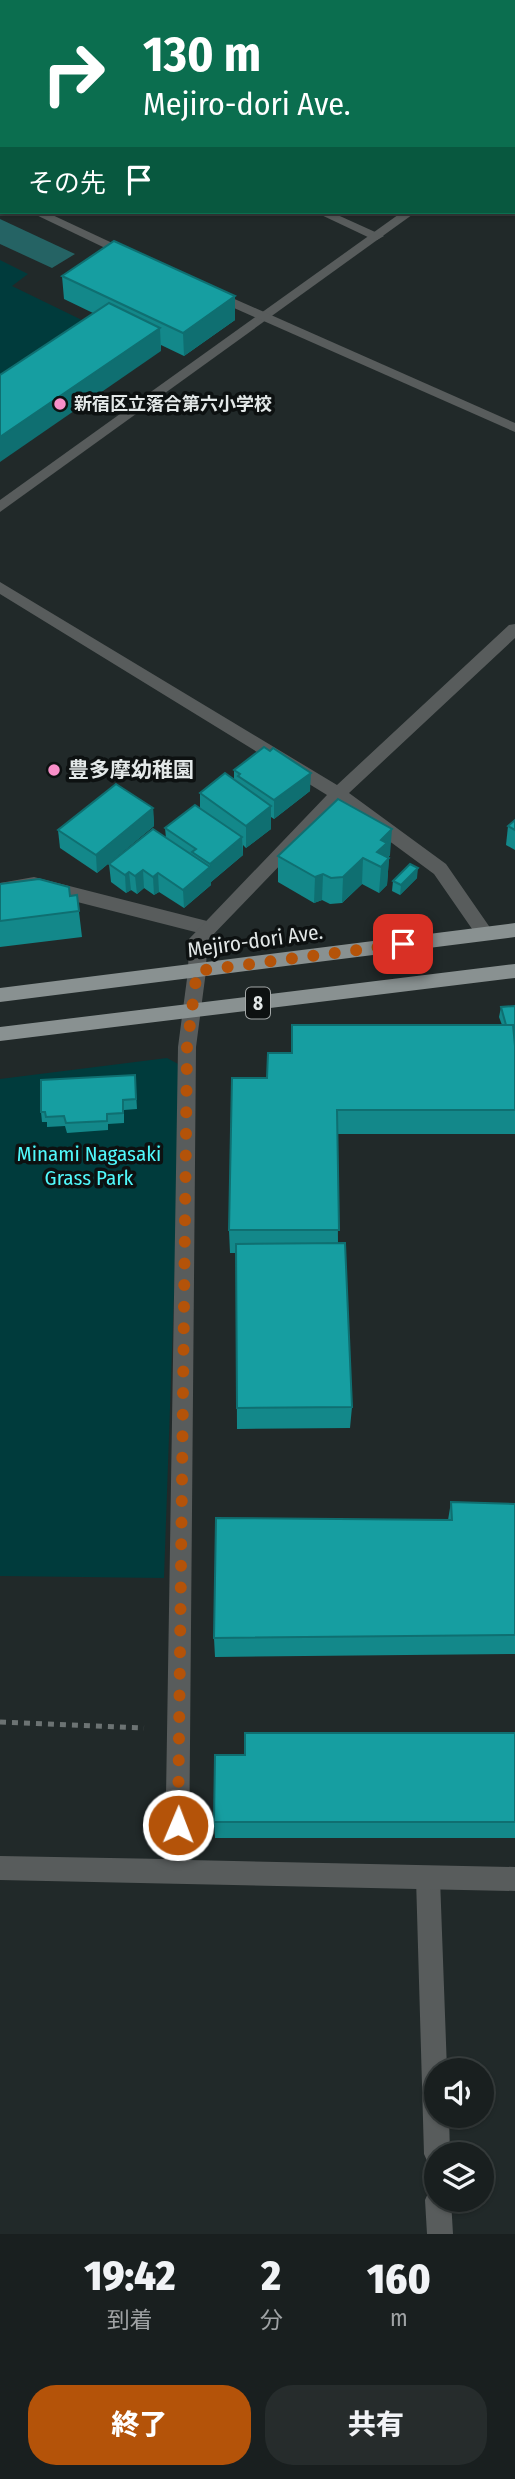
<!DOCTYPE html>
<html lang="ja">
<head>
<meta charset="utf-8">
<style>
	body { margin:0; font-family:"Fira Sans Condensed","Noto Sans JP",sans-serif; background:#262c2c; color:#f1f3f6; height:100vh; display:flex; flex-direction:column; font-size:26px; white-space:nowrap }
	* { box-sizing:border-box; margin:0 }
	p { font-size:23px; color:#9fa2a4 }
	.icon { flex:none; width:38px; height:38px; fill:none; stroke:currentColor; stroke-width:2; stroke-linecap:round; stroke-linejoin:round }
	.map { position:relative; height:2234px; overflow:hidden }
	.drawer { display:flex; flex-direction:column; background:#191f1f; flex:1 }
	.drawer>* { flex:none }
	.banner { position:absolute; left:0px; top:0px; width:516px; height:214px; box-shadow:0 2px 5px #0004,0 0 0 2px #373d3d; background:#0b6e4f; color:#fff; overflow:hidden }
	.tools { position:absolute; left:424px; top:2058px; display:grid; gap:14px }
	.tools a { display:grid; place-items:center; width:70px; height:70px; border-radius:50%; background:#191f1f; box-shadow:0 2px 5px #0004,0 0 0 2px #373d3d; font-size:35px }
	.pin { position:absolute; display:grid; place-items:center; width:60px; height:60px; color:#fff; margin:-30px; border-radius:14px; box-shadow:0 4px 10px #0006 }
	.me { position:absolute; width:77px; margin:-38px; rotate:1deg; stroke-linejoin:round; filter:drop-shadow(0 0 5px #0008) }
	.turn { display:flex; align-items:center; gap:24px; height:147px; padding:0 28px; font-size:32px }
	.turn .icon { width:91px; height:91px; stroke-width:2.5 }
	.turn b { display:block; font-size:49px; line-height:60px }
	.then { display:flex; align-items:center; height:66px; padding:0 28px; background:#0003; gap:14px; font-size:26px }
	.eta { display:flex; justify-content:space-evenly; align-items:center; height:119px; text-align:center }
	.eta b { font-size:42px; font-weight:800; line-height:49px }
	.cta { display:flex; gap:14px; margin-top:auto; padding:14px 28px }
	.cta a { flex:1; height:80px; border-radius:28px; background:#b45309; color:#fff; font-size:28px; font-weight:800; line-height:80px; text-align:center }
	.cta a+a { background:#262c2c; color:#f1f3f6 }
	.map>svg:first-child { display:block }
	.green { fill:#003b3c }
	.water { fill:#256364 }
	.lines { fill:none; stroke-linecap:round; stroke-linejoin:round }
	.path { stroke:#6c7373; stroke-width:5; stroke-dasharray:6 6; stroke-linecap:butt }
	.service { fill:#585c5c; fill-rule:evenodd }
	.pedestrian { fill:#585c5c; fill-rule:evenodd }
	.minor { fill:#585c5c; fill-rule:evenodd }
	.tertiary { fill:#585c5c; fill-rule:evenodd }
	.secondary { fill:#747a7a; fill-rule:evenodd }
	.primary { fill:#899191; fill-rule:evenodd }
	.wall { fill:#13888a }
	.shaded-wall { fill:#0f6f71 }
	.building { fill:#169ea1; stroke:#0f6f71; stroke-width:2 }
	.route { stroke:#b45309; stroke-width:12; stroke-dasharray:0 21.6 }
	.poi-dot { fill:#f98fc9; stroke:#0d1111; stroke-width:2.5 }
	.labels { text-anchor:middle; stroke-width:7; stroke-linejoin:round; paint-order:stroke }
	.far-poi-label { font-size:18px; font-weight:bold; fill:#e3e8e8; stroke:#0d1111; text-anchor:start }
	.shield { fill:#0d1111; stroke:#a3a8a8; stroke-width:2 }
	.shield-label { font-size:19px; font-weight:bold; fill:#e3e8e8 }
	.poi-label { font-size:21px; font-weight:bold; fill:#e3e8e8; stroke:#0d1111; text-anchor:start }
	.street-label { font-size:21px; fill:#e3e8e8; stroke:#0d1111 }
	.park-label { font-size:21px; fill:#50f9fc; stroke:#0d1111 }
</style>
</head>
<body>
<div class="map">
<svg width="515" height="2234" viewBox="0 0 515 2234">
	<rect width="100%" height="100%" fill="#212929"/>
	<g class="green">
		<polygon points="0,260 28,274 12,286 86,322 0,378"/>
		<polygon points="167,1058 182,1066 164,1578 0,1576 0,1079"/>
	</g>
	<polygon class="water" points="0,219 75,254 52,268 0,244"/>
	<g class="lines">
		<polyline class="path" points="0,1722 144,1728"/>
		<g class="service">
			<rect x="514" y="3" width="1" height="6"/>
			<polygon points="315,212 331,212 384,236 377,240 372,239"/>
			<polygon points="428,1866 437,1869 440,1878 447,2070 436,2070 436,2116 449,2116 450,2154 436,2154 436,2167 428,2163 424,2154 416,1878 419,1869"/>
			<polygon points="436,2188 436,2200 451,2200 453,2234 427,2234 425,2200 429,2191"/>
		</g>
		<polygon class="pedestrian" points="34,877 207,921 213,923 216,928 213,933 207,935 34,891 0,897 0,883"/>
		<g class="minor">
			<polygon points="73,0 87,0 89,2 74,2"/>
			<polygon points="175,0 188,0 173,2"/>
			<polygon points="2,101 2,109 0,110 0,102"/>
			<rect x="514" y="133" width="1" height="8"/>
			<polygon points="402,212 416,212 0,512 0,500"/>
			<polygon points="0,582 337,785 509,625 515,624 515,638 349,793 446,864 491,929 494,934 491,939 479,939 434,874 339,804 207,941 206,971 196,1047 189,1860 515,1867 515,1891 0,1880 0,1856 165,1859 178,1047 188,971 189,939 327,795 0,594"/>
		</g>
		<g class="tertiary">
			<polygon points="0,191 2,192 2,200 0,199"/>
			<polygon points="30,212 46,212 138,255 131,259 126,258"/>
			<polygon points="212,289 515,423 515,432 207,296 207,290"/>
		</g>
		<g class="secondary">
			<polygon points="490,0 502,0 504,2 491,2"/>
			<rect x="514" y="18" width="1" height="8"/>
		</g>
		<g class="primary">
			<polygon points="515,923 515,937 0,1002 0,988"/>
			<polygon points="515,964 515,978 0,1041 0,1027"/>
		</g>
	</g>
	<g class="wall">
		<polygon points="280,0 300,0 297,2 284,2"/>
		<polygon points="300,0 467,0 465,1 467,2 300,2"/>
		<polygon points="62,276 235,296 235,320 184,356 161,345 161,351 93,313 64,299"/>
		<polygon points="234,770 310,791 274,819 271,817 271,829 246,848 243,845 243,855 211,882 211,885 184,908 159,892 154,895 144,888 137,894 131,890 126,893 111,882 109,864 166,838 165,828 200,809 200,793 234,780"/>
		<polygon points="153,808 154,826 97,873 60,848 58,830"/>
		<polygon points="515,820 515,850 506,845 508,826"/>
		<polygon points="390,855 388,858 389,858 387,885 379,893 362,884 342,903 330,904 322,900 314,903 278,882 278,856"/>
		<polygon points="417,878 400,895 392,891 393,881"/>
		<polygon points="0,884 70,896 77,895 82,937 0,947"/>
		<polygon points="515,1006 515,1134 337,1134 338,1243 352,1407 350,1428 237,1429 236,1253 230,1253 229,1230 267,1078 292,1053 292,1025 502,1025 499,1017 501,1007"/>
		<polygon points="135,1075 137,1109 124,1110 124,1123 108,1124 108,1130 67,1133 65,1126 47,1127 47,1122 42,1122 41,1112"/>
		<polygon points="451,1502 515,1504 515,1654 215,1657 214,1638 448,1520"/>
		<polygon points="515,1733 515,1838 215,1838 214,1822 245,1755"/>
	</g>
	<g class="shaded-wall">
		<polygon points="339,0 353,0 353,2 337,2"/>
		<polygon points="388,0 404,0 403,2 385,2"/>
		<polygon points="443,0 467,0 463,2 439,2"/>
		<polygon points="235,296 235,320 184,356 183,333"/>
		<polygon points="160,328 161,351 0,462 0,437"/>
		<polygon points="311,773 310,791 274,819 274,800"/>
		<polygon points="271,806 271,829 246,848 246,826"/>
		<polygon points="153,808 154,826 97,873 96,855"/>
		<polygon points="392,829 390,855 385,860 389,858 387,885 379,893 381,867 377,852 381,840"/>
		<polygon points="242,837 243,855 211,882 211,885 184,908 183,890 210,867 210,864"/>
		<polygon points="363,858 362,884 342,903 343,877"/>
		<polygon points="418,868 417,878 400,895 401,885"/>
		<polygon points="143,870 144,888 137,894 135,876"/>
		<polygon points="129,872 131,890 126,893 125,875"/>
		<polygon points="158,873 159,892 154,895 153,877"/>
		<polygon points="323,874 322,900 314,903 315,877"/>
	</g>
	<g class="building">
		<polygon points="319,0 339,0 337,2 324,2"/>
		<polygon points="352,0 388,0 385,2 349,2"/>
		<polygon points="422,0 443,0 439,2 418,2"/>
		<polygon points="514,27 515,27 514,60"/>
		<polygon points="114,241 235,296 183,333 62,276"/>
		<polygon points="109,303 160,328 0,437 0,375"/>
		<polygon points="264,747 270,751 273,748 311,773 274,800 238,776 240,774 234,770"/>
		<polygon points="225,773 271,806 246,826 200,793"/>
		<polygon points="116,784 153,808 96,855 58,830"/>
		<polygon points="338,799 392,829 381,840 387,843 377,852 389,858 381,867 363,858 343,877 331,878 323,874 315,877 278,856"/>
		<polygon points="195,805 242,837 210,864 192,852 196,849 165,828"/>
		<polygon points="515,820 515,830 508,826"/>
		<polygon points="153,829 210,867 183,890 158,873 153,877 143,870 135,876 129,872 125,875 109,864"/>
		<polygon points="410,864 418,868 401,885 393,881"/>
		<polygon points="39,879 69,887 70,896 77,895 79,911 0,921 0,884"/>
		<polygon points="515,1006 515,1039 514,1039 513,1025 506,1025 501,1007"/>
		<polygon points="292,1025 513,1025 515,1046 515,1110 337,1110 339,1230 229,1230 232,1078 267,1078 268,1053 292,1053"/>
		<polygon points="135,1075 136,1099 123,1100 123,1113 107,1114 107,1121 66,1123 64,1116 46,1117 45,1112 41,1112 41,1080"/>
		<polygon points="345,1243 352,1407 237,1408 236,1244"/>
		<polygon points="451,1502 515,1504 515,1635 214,1638 216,1518 452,1520"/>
		<polygon points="245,1733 515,1733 515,1822 214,1822 215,1755 245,1755"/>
	</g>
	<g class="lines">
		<polyline class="route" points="178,1825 187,1047 197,971 403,944"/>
	</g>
	<g class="poi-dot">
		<circle cx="60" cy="404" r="7"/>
		<circle cx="54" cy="770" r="7"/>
	</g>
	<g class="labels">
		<g class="far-poi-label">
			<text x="74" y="410">新宿区立落合第六小学校</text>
		</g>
		<rect class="shield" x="246" y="987.5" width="24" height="31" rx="5"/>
		<g class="shield-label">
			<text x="258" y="1010">8</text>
		</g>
		<g class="poi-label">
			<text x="68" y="777">豊多摩幼稚園</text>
		</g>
		<g class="street-label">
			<text transform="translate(255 941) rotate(-8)" y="7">Mejiro-dori Ave.</text>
		</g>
		<g class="park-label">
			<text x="89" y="1161">Minami Nagasaki<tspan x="89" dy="24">Grass Park</tspan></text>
		</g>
	</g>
</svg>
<div class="tools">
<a><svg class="icon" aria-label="sound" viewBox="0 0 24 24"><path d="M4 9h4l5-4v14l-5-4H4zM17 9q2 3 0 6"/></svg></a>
<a><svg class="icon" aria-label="layers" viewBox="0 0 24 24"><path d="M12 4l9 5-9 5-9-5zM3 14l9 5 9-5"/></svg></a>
</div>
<div class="pin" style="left:403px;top:944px;background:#d93025"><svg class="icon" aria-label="arrive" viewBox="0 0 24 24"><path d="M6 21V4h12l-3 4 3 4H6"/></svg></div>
<svg class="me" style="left:178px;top:1825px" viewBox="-20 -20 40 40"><circle r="17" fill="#b45309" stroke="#fff" stroke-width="3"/><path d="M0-11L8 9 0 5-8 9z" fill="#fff"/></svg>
<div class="banner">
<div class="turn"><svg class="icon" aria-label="right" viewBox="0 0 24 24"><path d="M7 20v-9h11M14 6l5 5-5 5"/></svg><div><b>130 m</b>Mejiro-dori Ave.</div></div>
<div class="then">その先<svg class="icon" aria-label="arrive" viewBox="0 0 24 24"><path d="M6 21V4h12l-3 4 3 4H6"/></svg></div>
</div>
</div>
<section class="drawer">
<div class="eta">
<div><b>19:42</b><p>到着</p></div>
<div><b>2</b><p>分</p></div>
<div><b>160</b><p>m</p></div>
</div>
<div class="cta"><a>終了</a><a>共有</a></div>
</section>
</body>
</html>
